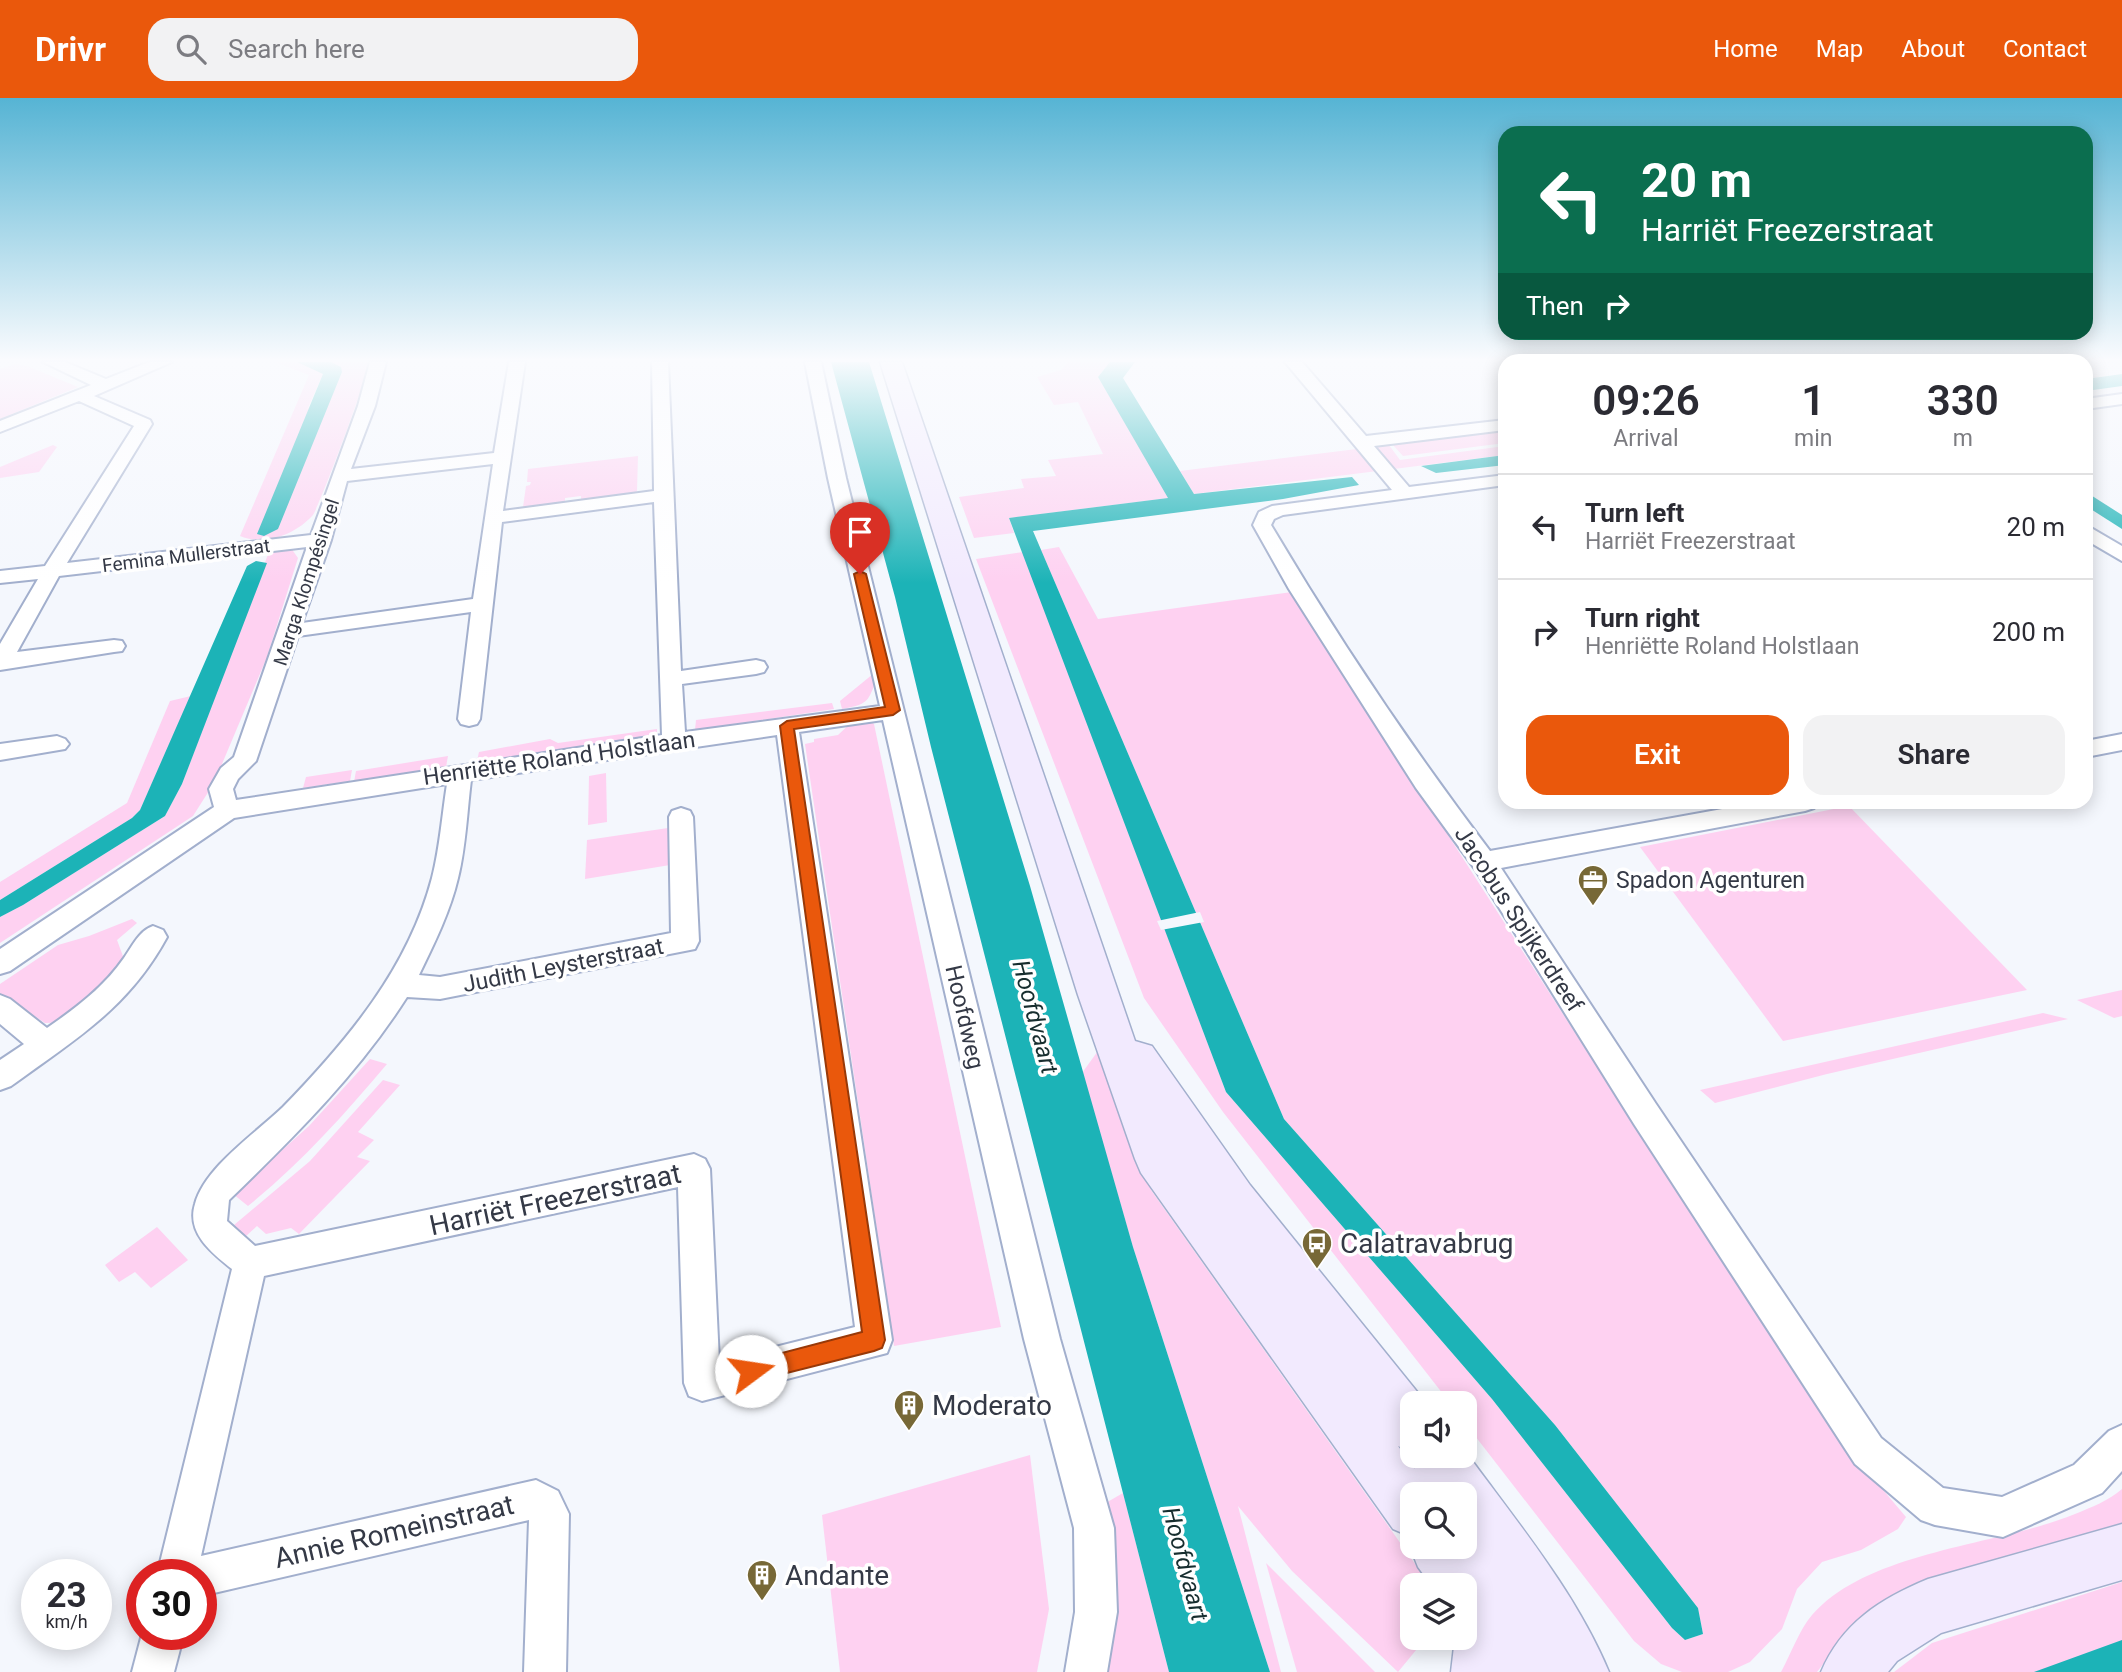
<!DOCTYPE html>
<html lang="en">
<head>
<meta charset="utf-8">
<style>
	body { margin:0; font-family:Roboto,sans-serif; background:#f2f2f3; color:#2b2b33; height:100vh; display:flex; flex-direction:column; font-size:26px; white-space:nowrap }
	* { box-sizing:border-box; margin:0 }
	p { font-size:23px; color:#7c7c81 }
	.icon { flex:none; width:38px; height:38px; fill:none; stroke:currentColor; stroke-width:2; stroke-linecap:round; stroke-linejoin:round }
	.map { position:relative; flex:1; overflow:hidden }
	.drawer { position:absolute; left:1498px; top:256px; width:595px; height:455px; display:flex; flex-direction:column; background:#fff; border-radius:21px; box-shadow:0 4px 18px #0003 }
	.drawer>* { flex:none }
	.guide { position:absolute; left:1498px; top:28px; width:595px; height:214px; border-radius:21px; box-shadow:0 4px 18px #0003; background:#0b6e4f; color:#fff; overflow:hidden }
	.buttons { position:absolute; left:1400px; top:1293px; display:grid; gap:14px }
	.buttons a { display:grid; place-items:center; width:77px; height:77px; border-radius:14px; background:#fff; box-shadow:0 4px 18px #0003; font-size:35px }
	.speed { position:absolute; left:21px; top:1461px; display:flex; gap:14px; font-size:35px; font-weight:700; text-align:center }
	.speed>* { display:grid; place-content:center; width:91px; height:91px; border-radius:50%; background:#fff; box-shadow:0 4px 18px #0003; line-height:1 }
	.speed small { font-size:18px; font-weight:400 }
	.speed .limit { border:10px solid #d22; background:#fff; color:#111 }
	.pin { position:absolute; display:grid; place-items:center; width:60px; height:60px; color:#fff; margin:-72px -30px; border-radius:50% 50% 50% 0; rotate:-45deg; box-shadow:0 0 7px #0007 }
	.pin .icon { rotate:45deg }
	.me { position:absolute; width:77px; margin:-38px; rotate:76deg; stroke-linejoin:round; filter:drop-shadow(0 0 5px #0008) }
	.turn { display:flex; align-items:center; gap:24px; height:147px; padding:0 28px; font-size:32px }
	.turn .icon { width:91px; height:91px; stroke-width:2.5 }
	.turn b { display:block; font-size:49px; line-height:60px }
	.then { display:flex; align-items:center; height:66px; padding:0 28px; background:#0003; gap:14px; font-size:26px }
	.eta { display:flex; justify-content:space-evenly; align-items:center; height:119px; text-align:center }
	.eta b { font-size:42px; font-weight:600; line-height:49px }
	.action { display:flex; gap:14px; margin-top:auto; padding:14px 28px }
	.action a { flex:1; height:80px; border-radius:21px; background:#ea580c; color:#fff; font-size:28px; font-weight:600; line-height:80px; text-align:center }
	.action a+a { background:#f2f2f3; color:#2b2b33 }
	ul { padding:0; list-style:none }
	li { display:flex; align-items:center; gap:21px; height:105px; padding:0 28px; border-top:2px solid #e1e1e2 }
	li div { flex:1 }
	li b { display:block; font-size:26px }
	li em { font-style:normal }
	header { display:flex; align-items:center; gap:42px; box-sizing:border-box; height:98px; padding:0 35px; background:#ea580c; color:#fff }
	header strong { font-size:33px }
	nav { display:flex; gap:38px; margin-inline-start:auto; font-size:24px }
	.search { width:490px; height:63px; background:#f2f2f3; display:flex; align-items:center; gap:18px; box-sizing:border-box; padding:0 24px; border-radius:21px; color:#7c7c81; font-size:26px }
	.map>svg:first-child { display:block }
	.green { fill:#fed1f1 }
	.water { fill:#1cb3b7 }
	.pier { fill:#f4f7fd }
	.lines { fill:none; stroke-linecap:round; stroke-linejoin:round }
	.street-casing { stroke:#a2afcd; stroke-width:4 }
	.secondary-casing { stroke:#a2afcd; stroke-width:3 }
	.street { fill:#fff; fill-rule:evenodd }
	.secondary { fill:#f2eafe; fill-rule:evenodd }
	.route { fill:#ea580c; stroke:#983908; stroke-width:2 }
	.labels { text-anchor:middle; stroke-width:7; stroke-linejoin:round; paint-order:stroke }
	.far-street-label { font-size:19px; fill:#343946; stroke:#fff }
	.street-label { font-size:23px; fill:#343946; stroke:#fff }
	.poi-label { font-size:23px; fill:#343946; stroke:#fff; text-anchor:start }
	.water-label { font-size:24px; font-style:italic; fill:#172e2f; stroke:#fff }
	.near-street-label { font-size:28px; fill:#343946; stroke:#fff }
	.near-poi-label { font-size:28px; fill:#343946; stroke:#fff; text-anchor:start }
</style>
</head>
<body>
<header>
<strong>Drivr</strong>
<div class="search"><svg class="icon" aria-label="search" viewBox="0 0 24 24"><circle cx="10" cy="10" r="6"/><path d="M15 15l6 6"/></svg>Search here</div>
<nav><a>Home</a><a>Map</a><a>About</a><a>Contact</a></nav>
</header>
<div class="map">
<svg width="2122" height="1574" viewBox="0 0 2122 1574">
	<rect width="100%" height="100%" fill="#f4f7fd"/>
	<g class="green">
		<path d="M275,264H297L321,273L323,276L307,312L341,269L331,264H369C369,276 319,409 313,417C295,437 265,448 240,438L309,277Z"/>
		<polygon points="1069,264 1110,264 1098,279 1169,400 1009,420 1014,435 974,440 959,399 1024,390 1021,381 1056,378 1048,362 1103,356 1078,304 1054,307 1037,279 1061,272"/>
		<polygon points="15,266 27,268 78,289 0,321 0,271"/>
		<polygon points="1505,331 1505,345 1403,358 1393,347 1397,344"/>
		<polygon points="53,347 57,349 39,374 0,380 0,369"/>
		<polygon points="1389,347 1400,362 1505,348 1505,357 1194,396 1180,373"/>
		<polygon points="638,358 637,393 633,396 581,402 581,398 565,400 565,404 523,409 526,388 530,387 531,384 527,384 528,371"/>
		<polygon points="1059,449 1098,521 1292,494 1622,1008 1856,1360 1906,1419 1898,1431 1861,1452 1822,1464 1797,1491 1782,1531 1750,1564 1728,1574 1682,1574 1661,1566 1634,1543 1465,1325 1465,1306 1450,1305 1223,1014 1144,900 976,461 1023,454 1226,994 1492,1301 1672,1530 1685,1542 1703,1536 1698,1510 1555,1327 1284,1021 1041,452"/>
		<polygon points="291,450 298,460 267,559 214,685 193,718 0,845 0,819 23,807 165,718 182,686 270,451"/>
		<path d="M879,575C868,601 872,606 842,611L840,603L873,576Z"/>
		<polygon points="191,598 140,712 132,720 0,802 0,784 127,705 170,603"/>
		<polygon points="832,605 834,611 695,632 696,622"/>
		<polygon points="867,622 874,626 1001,1229 894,1248 805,646 814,644 814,641 838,637 853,623"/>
		<polygon points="657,631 657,639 496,664 492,661 477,663 479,654 550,641 558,645"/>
		<polygon points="448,658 446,669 354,684 356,673"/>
		<polygon points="352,672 350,683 303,690 306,679"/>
		<polygon points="606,675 607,724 588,727 589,678"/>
		<polygon points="1849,708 2027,892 1783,943 1640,749"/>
		<polygon points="668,730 670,767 585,781 587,742"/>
		<polygon points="132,821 137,825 117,842 124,861 122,872 71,924 45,925 0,895 0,886 58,847 89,838"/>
		<polygon points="2122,892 2122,918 2114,920 2077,902"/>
		<polygon points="2043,915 2068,921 1827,976 1715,1005 1700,992"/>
		<polygon points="1103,946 1151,1092 1430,1487 1412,1488 1412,1540 1426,1540 1398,1574 1292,1473 1238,1408 1281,1574 1270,1574 1133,1149 1082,975"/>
		<path d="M370,961L387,966C344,1017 300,1066 248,1108L233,1096L309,1028Z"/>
		<polygon points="383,982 400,987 358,1034 374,1042 357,1059 370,1063 299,1136 291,1130 266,1136 257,1128 246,1138 234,1127 310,1063"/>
		<polygon points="157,1129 188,1162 151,1190 135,1174 119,1184 105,1167"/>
		<polygon points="1030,1357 1049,1511 1037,1574 840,1574 822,1417"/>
		<path d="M2122,1391V1427L1854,1526L1817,1574H1781C1791,1556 1799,1532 1812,1517C1869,1452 1997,1448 2075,1416C2092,1409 2108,1403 2122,1391Z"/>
		<polygon points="1123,1395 1169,1574 1103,1574 1104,1406"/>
		<polygon points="1266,1465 1375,1574 1297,1574"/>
		<polygon points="2122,1484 2122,1574 1894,1574 1932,1545"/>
	</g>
	<g class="water">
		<polygon points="297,264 331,264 341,269 342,274 278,431 264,438 257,436 323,276"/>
		<polygon points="831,264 869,264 1030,788 1133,1149 1270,1574 1169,1574 931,649 895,499"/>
		<polygon points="1110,264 1135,264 1123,280 1194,396 1352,379 1359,387 1283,401 1033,433 1284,1021 1555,1327 1698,1510 1703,1536 1685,1542 1672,1530 1492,1301 1226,994 1009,420 1168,400 1098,279"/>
		<polygon points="2122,276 2122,288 2086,293 2086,281"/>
		<polygon points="1505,357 1505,367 1436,375 1421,368"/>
		<polygon points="2086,394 2122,417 2122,431 2086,408"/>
		<polygon points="256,463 267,465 182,686 165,718 23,807 0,819 0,802 132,720 140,712 247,468"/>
		<polygon points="2122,1542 2122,1574 2034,1574"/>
	</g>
	<polygon class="pier" points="1200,814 1204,824 1161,832 1157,823"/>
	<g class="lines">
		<g class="street-casing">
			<g id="street">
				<path d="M43,264H65L106,281L149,264H172L94,298L150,322L152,326L67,465L311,437L358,308L370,264H386L375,308L351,371L494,355L509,264H525L503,413L654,393L652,264H668L681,573L756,562L764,564L767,569L764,574L756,576L682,586L685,634L880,608L828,380L805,264H821L846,380L1060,1241L1114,1430L1117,1514L1107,1574H1065L1075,1514L1074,1430L1024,1241L883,622L799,634L892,1242L887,1255L702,1303L689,1298L684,1285L678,1089L264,1178L201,1458L536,1382L558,1393L569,1416L566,1574H524L529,1422L201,1498V1477H157L232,1171C212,1155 186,1135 195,1106C205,1069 255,1036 283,1009C347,943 408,871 432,780C440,749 442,717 447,686L234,720L10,873L0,876V851L214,709L209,691L221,670L234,659L307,449L59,478L17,554L114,542L122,543L125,548L122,553L114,554L0,572V546L38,481L0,485V473L45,468L134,328L79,303L0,334V323L91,287ZM493,366L473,501L302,525L331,442L347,383ZM654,404L662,637L236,702L233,691L238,681L256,663L298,538L471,514L458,621L461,626L469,628L477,626L480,621L502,424ZM777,637L855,1229L719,1263L710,1071L705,1061L694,1056L255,1148L227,1123L229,1102C294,1039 358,976 407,899L440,901L695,851L699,843L693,719L690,713L681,710L672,713L669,719L671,835L440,879L419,877C434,846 450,814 458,780C466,748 467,714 471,682Z"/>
				<path d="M1285,264H1302L1366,338L1505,322V332L1374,348L1409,389L1505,377V387L1283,417L1274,421L1271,427C1338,540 1411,649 1490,753L1761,704H1817L1814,710L1805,713L1501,770L1656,1006L1881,1340L1943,1390L2002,1399L2074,1367L2109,1333L2122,1327V1373L2102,1395L2003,1439L1935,1427L1921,1422L1855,1366L1634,1026L1475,771L1416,690L1289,491L1253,427L1259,414L1272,408L1392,392Z"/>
				<polygon points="2122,296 2122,306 2086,311 2086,301"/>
				<polygon points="2086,427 2122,448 2122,463 2086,442"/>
				<polygon points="2122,636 2122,652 2086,659 2086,643"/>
				<polygon points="57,638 65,641 69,646 65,651 0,662 0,646"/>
				<path d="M153,828L163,832L167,839C128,911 74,942 11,988L0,992V962L24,946L0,926V897L10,901L47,930C76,910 104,889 124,860C133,847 139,833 153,828Z"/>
				<polygon points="142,1536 184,1536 174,1574 132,1574"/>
			</g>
		</g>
		<g class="secondary-casing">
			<g id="secondary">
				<path d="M880,264H902L1135,943L1152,948L1250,1087L1427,1306H1412V1358H1465V1353C1516,1423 1575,1493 1609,1574H1451L1455,1540H1465V1488H1432L1418,1469L1410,1449L1412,1444V1449H1465V1396H1412V1439L1393,1431L1141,1075L1135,1061L1078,897ZM1398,1348L1411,1354L1410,1358L1415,1371Z"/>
				<path d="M2122,1426V1482L1941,1535L1897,1563L1888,1574H1821C1842,1525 1880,1501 1928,1481Z"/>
			</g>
		</g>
		<use href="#street" class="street"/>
		<use href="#secondary" class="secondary"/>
	</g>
	<linearGradient id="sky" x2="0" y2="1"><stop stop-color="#56b4d4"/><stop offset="0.54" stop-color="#fafbfe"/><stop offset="1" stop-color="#fafbfe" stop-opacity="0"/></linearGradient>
	<rect width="2122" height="485" fill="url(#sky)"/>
	<polygon class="route" points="860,473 866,476 900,612 893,617 794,631 885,1242 882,1250 874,1253 751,1284 744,1281 740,1273 744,1265 862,1234 780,628 787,623 885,609 854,476"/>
	<defs>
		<g id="office-pin" transform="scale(1.575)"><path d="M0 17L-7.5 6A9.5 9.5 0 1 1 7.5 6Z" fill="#776836" stroke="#fff"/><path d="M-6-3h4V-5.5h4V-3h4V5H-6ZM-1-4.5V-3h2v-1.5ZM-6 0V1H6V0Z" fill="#fff"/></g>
		<g id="bus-pin" transform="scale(1.575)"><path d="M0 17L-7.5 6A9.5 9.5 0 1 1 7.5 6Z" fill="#776836" stroke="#fff"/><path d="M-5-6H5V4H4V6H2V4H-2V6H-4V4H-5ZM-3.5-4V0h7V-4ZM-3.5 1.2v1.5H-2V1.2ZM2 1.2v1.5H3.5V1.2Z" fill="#fff"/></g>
		<g id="building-pin" transform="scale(1.575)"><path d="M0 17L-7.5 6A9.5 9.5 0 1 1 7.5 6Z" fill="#776836" stroke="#fff"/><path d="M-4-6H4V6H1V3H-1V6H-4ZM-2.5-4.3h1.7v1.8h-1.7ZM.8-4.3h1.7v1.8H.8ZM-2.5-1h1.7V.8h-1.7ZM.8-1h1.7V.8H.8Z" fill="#fff"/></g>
	</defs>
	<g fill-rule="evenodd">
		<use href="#office-pin" x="1593" y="782"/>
		<use href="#bus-pin" x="1317" y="1145"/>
		<use href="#building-pin" x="909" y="1307"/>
		<use href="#building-pin" x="762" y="1477"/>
	</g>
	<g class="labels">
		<g class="far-street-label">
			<text transform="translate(186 457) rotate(-7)" y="7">Femina Mullerstraat</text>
			<text transform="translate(306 484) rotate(-72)" y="7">Marga Klompésingel</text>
		</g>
		<g class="street-label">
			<text transform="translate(559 660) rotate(-8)" y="8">Henriëtte Roland Holstlaan</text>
			<text transform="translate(1519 821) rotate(57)" y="8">Jacobus Spijkerdreef</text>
			<text transform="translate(563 867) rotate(-11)" y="8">Judith Leysterstraat</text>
			<text transform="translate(965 919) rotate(77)" y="8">Hoofdweg</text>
		</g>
		<g class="poi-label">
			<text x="1616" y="790">Spadon Agenturen</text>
		</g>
		<g class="water-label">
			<text transform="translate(1035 919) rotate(75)" y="8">Hoofdvaart</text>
			<text transform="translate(1185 1466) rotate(75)" y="8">Hoofdvaart</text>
		</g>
		<g class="near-street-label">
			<text transform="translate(555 1101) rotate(-12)" y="10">Harriët Freezerstraat</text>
			<text transform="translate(394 1433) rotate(-13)" y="10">Annie Romeinstraat</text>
		</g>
		<g class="near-poi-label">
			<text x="1340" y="1155">Calatravabrug</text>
			<text x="932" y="1317">Moderato</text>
			<text x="785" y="1487">Andante</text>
		</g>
	</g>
</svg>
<div class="buttons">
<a><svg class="icon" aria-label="sound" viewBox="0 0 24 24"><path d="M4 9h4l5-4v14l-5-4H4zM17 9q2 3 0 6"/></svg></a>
<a><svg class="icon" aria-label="search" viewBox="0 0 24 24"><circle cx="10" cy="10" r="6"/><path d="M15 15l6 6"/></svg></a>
<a><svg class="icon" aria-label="layers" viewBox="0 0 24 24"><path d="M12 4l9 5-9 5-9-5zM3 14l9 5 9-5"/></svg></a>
</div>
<div class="speed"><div>23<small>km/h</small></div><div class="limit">30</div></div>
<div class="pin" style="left:860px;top:476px;background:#d93025"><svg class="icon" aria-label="arrive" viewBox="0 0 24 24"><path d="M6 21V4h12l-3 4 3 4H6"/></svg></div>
<svg class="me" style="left:751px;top:1273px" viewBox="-20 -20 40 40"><circle r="19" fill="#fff"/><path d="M0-13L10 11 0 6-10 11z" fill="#ea580c"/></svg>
<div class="guide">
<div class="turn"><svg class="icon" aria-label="left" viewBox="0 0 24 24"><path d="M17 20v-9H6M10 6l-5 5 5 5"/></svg><div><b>20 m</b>Harriët Freezerstraat</div></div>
<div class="then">Then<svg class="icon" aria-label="right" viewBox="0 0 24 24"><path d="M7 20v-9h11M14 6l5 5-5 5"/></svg></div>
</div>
<section class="drawer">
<div class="eta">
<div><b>09:26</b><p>Arrival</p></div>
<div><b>1</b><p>min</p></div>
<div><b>330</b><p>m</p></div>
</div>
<ul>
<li><svg class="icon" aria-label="left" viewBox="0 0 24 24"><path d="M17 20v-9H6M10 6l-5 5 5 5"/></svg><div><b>Turn left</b><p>Harriët Freezerstraat</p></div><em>20 m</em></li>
<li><svg class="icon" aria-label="right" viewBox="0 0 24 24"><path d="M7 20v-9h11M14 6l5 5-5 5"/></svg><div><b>Turn right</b><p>Henriëtte Roland Holstlaan</p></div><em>200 m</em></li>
</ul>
<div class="action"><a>Exit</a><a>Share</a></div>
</section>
</div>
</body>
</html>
